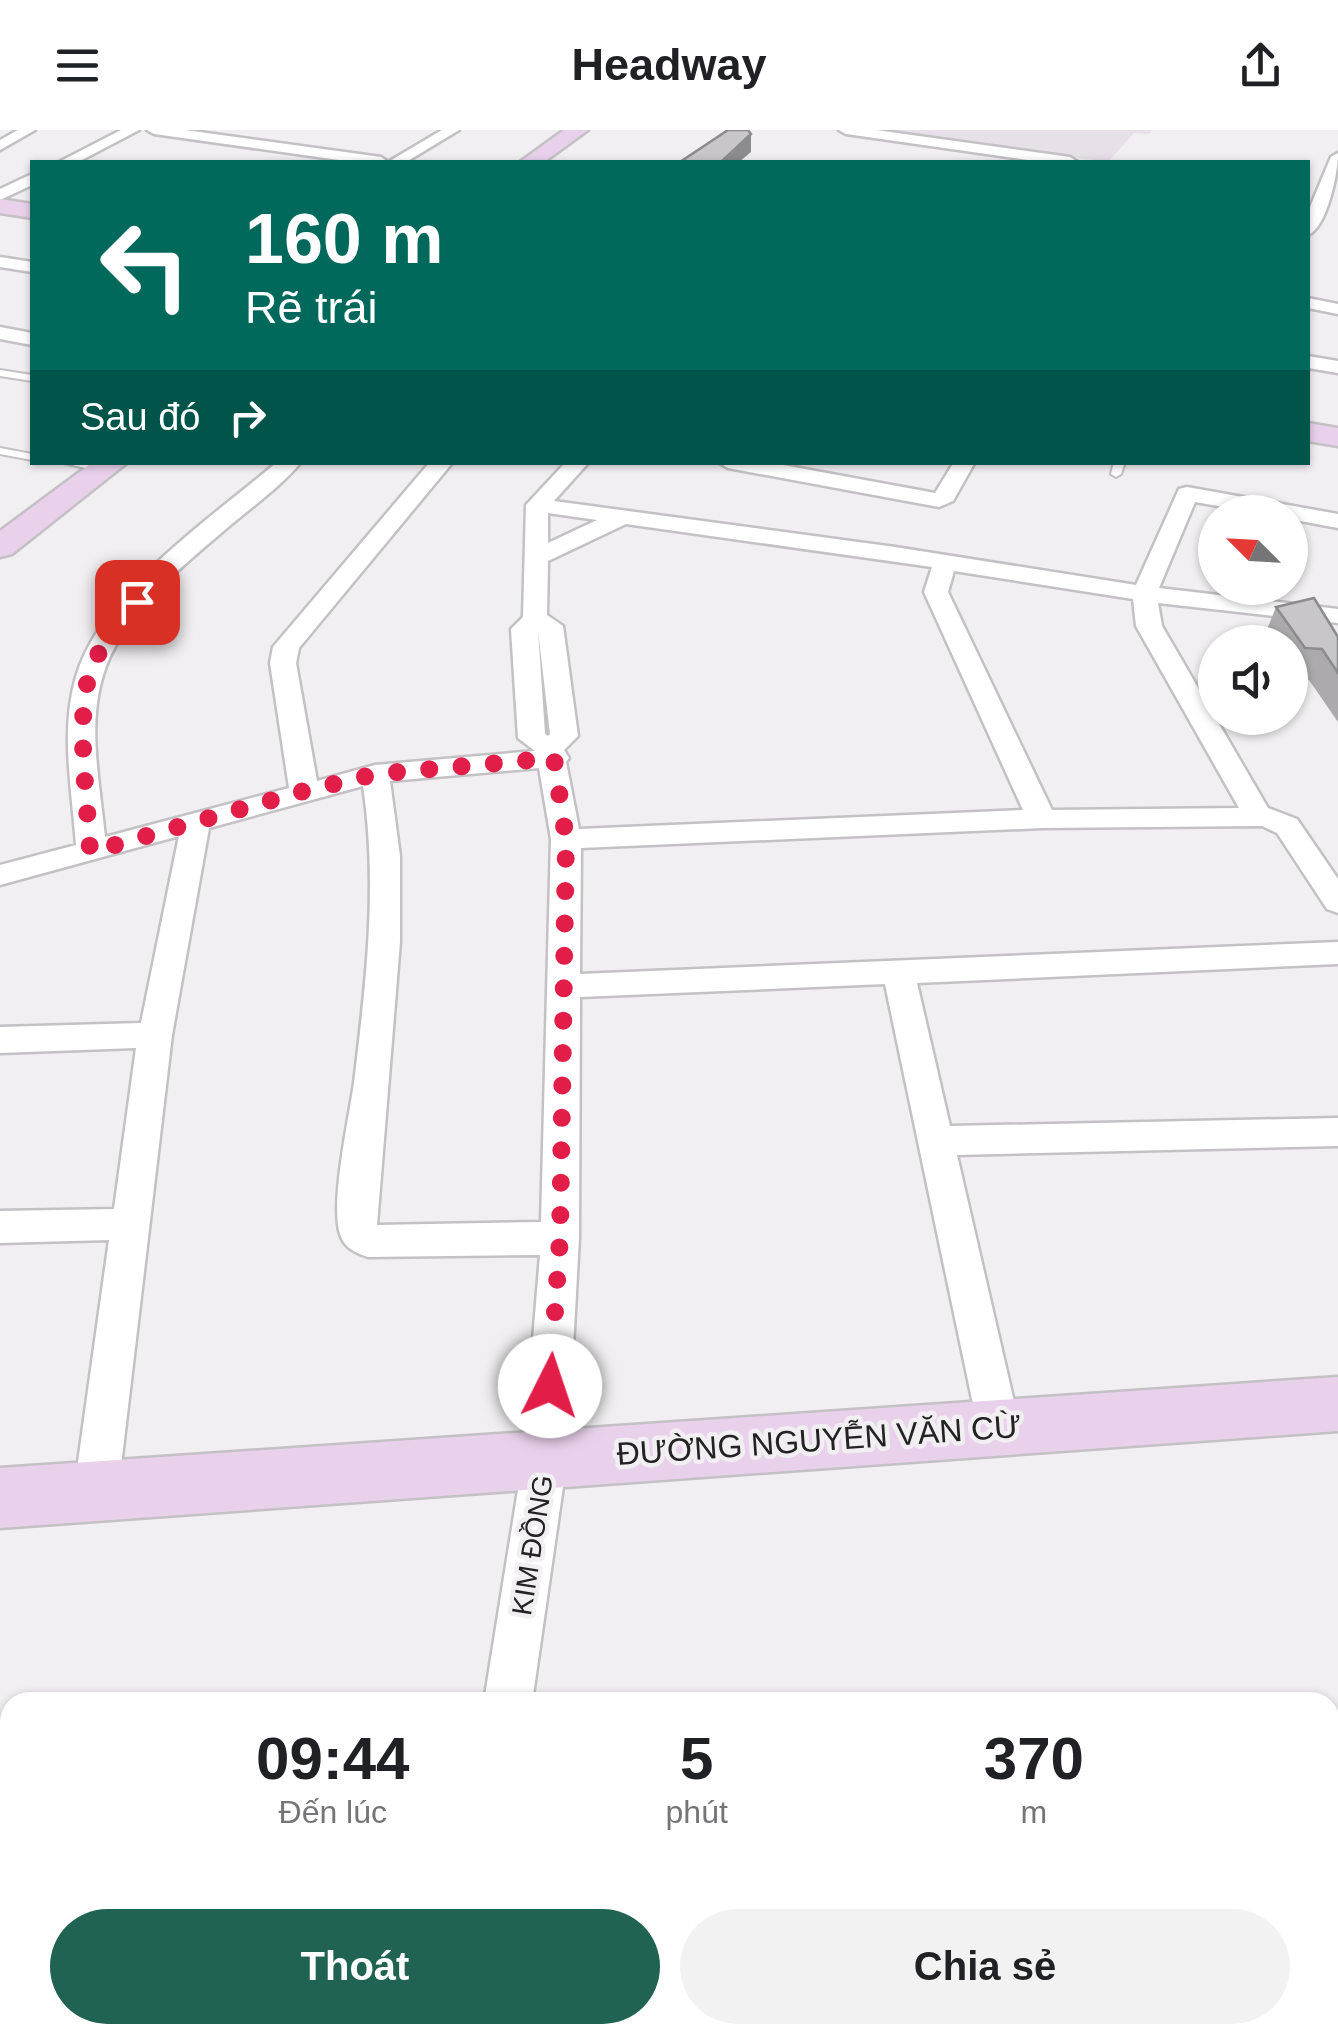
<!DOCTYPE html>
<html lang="vi">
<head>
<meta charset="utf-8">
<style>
	body { margin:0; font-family:Arial,sans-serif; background:#f2f2f2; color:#202124; height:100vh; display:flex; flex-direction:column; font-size:38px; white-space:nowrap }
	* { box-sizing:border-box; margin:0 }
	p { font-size:32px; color:#757577 }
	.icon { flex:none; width:55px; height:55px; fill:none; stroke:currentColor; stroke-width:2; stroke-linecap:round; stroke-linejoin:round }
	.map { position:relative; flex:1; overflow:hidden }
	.side { position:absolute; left:0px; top:1562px; width:1340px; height:352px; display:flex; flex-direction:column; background:#fff; border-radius:30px 30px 0 0; box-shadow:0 2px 8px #0004 }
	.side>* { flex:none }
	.banner { position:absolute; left:30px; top:30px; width:1280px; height:305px; border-radius:0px; box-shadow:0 2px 8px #0004; background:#00695c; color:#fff; overflow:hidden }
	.needle { width:65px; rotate:294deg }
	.buttons { position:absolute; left:1198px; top:365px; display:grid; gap:20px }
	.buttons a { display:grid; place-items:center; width:110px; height:110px; border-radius:50%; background:#fff; box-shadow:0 2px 8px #0004; font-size:50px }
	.pin { position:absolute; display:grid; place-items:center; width:85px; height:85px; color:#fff; margin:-42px; border-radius:20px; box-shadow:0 5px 15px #0006 }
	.me { position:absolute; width:110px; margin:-55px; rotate:4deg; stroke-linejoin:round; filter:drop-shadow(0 0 8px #0008) }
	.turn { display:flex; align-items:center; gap:35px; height:210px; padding:0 50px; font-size:45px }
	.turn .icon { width:130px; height:130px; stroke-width:2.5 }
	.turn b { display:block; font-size:70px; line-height:85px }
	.then { display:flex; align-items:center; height:95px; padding:0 50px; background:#0003; gap:20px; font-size:38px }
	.eta { display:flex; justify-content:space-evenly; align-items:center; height:170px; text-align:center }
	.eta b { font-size:60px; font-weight:600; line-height:70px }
	.button { display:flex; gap:20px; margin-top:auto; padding:20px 50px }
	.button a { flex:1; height:115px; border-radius:60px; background:#216352; color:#fff; font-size:40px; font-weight:600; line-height:115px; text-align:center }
	.button a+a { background:#f2f2f2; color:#202124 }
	header { display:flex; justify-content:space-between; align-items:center; height:130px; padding:0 50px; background:#fff; font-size:45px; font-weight:600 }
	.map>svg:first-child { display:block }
	.built { fill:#e7e0e8 }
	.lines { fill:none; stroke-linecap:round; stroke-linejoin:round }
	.lane-casing { stroke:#c3c1c4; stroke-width:4 }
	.street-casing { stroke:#c3c1c4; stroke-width:5 }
	.secondary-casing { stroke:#c3c1c4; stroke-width:5 }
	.lane { fill:#fff; fill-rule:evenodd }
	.street { fill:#fff; fill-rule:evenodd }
	.secondary { fill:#e9d1ec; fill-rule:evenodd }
	.wall { fill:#acaaad }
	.shaded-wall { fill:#8c8b8d }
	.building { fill:#c8c6c9; stroke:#8c8b8d; stroke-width:2.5 }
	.route { stroke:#e11d48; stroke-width:18; stroke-dasharray:0 32.4 }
	.labels { text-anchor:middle; stroke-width:9; stroke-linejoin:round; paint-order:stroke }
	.street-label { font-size:28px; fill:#232323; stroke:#f1eff1 }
	.near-street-label { font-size:32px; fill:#232323; stroke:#f1eff1 }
</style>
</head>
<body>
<header><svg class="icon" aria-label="menu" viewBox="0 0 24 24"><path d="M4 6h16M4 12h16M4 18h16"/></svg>Headway<svg class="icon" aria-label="share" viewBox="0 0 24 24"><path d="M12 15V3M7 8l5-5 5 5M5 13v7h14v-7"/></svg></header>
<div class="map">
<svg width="1338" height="1913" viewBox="0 0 1338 1913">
	<rect width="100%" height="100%" fill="#f1eff1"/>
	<polygon class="built" points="886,0 1152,0 1149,4 1134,3 1108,32"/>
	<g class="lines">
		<g class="lane-casing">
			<g id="lane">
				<polygon points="0,240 32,245 32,251 0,246"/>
				<polygon points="0,318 32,324 32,330 0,324"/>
				<polygon points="59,332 85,332 108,339 103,342"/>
				<polygon points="1114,332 1125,332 1121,344 1116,347 1111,344"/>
			</g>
		</g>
		<g class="street-casing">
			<g id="street">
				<polygon points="18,0 35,0 0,20 0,10"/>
				<polygon points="121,0 139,0 78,32 59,32"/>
				<polygon points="147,0 185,0 381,27 388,32 442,0 459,0 406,32 353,32 154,4"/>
				<polygon points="839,0 876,0 1070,27 1078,32 1042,32 846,4"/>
				<path d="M1338,23C1338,43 1327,97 1308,105V82L1331,27Z"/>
				<polygon points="32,44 32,55 0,70 0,59"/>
				<polygon points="0,127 32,132 32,142 0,137"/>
				<polygon points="1308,168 1338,174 1338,184 1308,178"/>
				<polygon points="0,197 32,203 32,215 0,209"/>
				<polygon points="1308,226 1338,231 1338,243 1308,238"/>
				<path d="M277,332H301C279,359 246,381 220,404C175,442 121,487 103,545C87,596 100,655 105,707L289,658L270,533L273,517L430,332H453L299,518L296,533L317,651L375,635L535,621L518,608L511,499L523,487L526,375L566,332H589L554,371L895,417L1136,455L1179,359L1187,357L1338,384V398L1290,389V382H1253L1195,372L1159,458L1338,479V493L1158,473L1162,496L1268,678L1297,689L1338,749V783L1327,779L1277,703L1262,696L1042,698L581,718L580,844L1338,812V834L917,853L950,996L1338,988V1016L957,1025L1020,1298L1014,1312L999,1318L984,1312L978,1298L885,854L580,867L579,1108L567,1329L532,1572H484L523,1329L540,1125L368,1127C356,1123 344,1118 340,1104C330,1073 349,988 354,953C366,854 378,755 363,656L209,698L172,905L118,1361L111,1376L96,1382L81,1376L74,1361L109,1110L0,1113V1081L114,1079L136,918L0,923V897L141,893L179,706L0,755V735L76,715C72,661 60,600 76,547C101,461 212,388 277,332ZM548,383L597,390L548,413ZM626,394L932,437L924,462L1023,680L579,699L566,632L569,628L564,620L578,606L563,496L547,485L548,431ZM954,441L1133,469L1136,496L1239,678L1052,680L948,462ZM538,500L550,604L548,606L545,604ZM539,638L551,709L541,1092L377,1095L400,812V726L390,651Z"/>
				<polygon points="718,332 767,332 935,363 954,332 975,332 953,371 939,377 728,338"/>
				<polygon points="10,1690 10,1746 0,1750 0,1694"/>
				<polygon points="1330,1690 1338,1691 1338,1743 1330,1742"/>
				<polygon points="311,1905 367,1905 363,1913 307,1913"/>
				<polygon points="749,1905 816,1905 820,1913 753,1913"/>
				<polygon points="1137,1905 1193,1905 1192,1913 1136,1913"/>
			</g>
		</g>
		<g class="secondary-casing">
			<g id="secondary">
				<polygon points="564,0 588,0 544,32 520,32"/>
				<polygon points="0,69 32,74 32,88 0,83"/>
				<polygon points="1308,293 1338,298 1338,316 1308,311"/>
				<polygon points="93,332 128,332 12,424 0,427 0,401"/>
				<polygon points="1338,1247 1338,1301 0,1398 0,1338"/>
			</g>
		</g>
		<use href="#lane" class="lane"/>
		<use href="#street" class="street"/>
		<use href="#secondary" class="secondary"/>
	</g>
	<polygon class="wall" points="1276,477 1338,507 1338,592 1309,550 1293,548 1290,544 1290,512 1268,512 1264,507"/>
	<polygon class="shaded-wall" points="751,4 751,22 739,32 721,32"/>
	<g class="building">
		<polygon points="728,0 748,0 751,4 721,32 680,32"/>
		<polygon points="1314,468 1338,507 1338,543 1322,519 1305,518 1276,477"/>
	</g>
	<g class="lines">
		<path class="route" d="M137,472C117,494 100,515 90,543C75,586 88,675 90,722L304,661L376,644L554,628L566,709L560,1108L550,1256"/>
	</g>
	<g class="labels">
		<g class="street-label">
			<text transform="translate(532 1415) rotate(-81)" y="10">KIM ĐỒNG</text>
		</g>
		<g class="near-street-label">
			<text transform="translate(819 1310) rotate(-4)" y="11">ĐƯỜNG NGUYỄN VĂN CỪ</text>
		</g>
	</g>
</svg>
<div class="buttons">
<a><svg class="needle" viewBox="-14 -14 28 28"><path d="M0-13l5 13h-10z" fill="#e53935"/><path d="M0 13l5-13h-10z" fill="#757577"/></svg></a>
<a><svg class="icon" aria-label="sound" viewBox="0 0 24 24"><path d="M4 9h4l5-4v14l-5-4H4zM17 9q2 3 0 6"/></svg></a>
</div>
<div class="pin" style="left:137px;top:472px;background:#d93025"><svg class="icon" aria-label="arrive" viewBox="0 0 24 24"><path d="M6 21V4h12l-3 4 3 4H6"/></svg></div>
<svg class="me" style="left:550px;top:1256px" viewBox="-20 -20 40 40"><circle r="19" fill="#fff"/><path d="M0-13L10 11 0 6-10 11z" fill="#e11d48"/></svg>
<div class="banner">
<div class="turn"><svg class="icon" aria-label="left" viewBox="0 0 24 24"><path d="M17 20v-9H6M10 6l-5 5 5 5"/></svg><div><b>160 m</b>Rẽ trái</div></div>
<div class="then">Sau đó<svg class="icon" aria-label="right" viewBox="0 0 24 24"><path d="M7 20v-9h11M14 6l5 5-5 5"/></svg></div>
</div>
<section class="side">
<div class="eta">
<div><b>09:44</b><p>Đến lúc</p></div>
<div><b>5</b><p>phút</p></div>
<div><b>370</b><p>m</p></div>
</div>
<div class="button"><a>Thoát</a><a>Chia sẻ</a></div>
</section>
</div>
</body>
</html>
